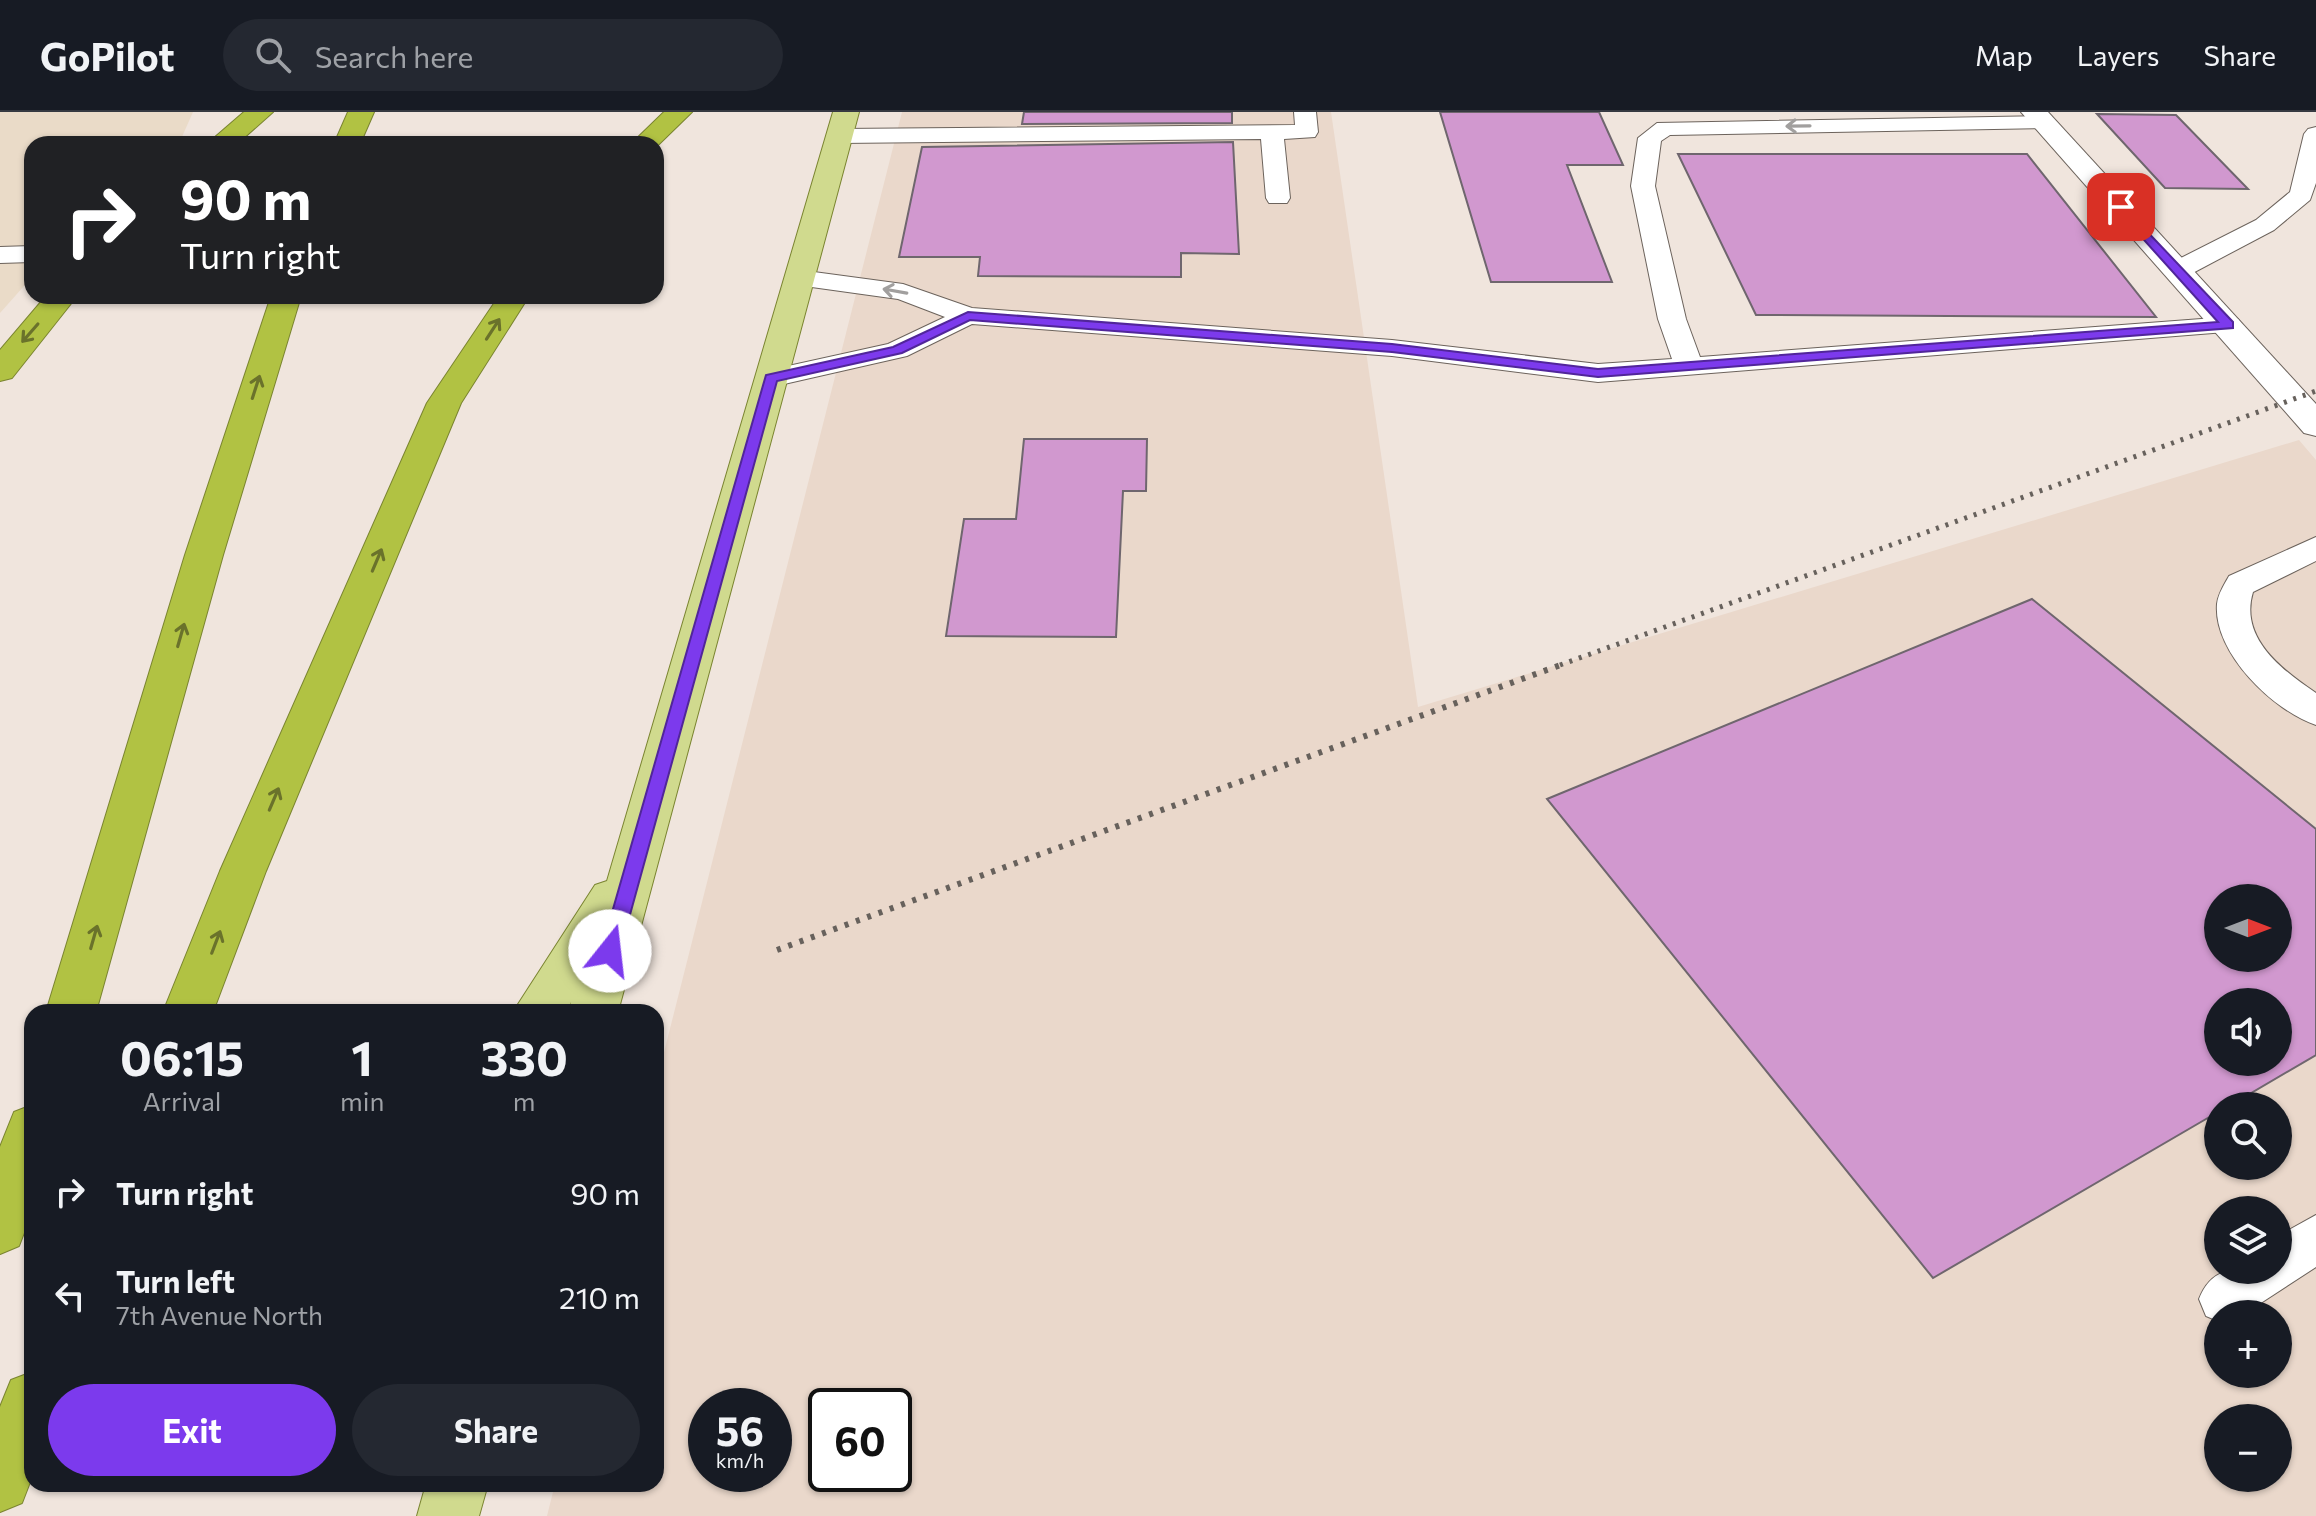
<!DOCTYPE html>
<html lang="en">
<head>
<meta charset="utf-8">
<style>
	body { margin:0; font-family:Commissioner,sans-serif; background:#242831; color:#f1f3f6; height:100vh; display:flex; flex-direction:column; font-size:30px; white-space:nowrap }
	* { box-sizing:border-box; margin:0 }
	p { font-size:26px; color:#9ea1a6 }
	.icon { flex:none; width:44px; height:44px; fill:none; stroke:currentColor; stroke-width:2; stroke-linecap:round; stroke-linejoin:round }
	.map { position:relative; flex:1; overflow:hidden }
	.details { position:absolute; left:24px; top:892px; width:640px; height:488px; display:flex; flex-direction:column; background:#171b24; border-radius:24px; box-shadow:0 2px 6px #0004 }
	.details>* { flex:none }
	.guide { position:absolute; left:24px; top:24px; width:640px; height:168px; border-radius:24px; box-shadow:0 2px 6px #0004; background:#202124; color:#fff; overflow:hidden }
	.needle { width:52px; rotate:90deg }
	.fabs { position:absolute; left:2204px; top:772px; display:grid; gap:16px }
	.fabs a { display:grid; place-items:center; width:88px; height:88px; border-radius:50%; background:#171b24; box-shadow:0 2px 6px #0004; font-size:40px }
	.speed { position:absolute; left:688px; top:1276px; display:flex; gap:16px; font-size:40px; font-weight:700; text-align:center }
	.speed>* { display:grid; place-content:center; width:104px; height:104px; border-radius:50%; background:#171b24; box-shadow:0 2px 6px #0004; line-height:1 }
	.speed small { font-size:20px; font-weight:400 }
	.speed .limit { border:4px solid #111; border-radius:12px; background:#fff; color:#111 }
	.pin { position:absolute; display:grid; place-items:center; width:68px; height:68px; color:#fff; margin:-34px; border-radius:16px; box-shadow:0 4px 12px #0006 }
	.me { position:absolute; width:88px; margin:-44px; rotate:16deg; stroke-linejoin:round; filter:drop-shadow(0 0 6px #0008) }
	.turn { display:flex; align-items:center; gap:28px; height:168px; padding:0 24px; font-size:36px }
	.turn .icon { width:104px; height:104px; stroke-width:2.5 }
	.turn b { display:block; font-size:56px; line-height:68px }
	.eta { display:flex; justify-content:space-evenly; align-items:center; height:136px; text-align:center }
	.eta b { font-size:48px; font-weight:700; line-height:56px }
	.action { display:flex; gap:16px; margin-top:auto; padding:16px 24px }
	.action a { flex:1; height:92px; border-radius:48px; background:#7c3aed; color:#fff; font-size:32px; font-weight:700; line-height:92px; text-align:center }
	.action a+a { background:#242831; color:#f1f3f6 }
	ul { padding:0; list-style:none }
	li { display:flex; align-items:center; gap:24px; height:104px; padding:0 24px }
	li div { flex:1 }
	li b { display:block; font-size:30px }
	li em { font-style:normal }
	header { display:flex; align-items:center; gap:48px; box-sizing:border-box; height:112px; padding:0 40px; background:#171b24; border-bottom:2px solid #363941 }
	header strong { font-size:38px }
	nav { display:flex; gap:44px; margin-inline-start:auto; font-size:28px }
	.search { width:560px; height:72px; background:#242831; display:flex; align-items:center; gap:20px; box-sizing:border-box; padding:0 28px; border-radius:44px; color:#9ea1a6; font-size:30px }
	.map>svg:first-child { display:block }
	.built { fill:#ead8cb; fill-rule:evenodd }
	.industrial { fill:#eadbc8 }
	.building { fill:#d198cf; stroke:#6f666e; stroke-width:2; fill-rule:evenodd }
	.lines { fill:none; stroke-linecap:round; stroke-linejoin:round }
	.lane-casing { stroke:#6c635c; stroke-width:2 }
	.street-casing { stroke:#6c635c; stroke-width:2 }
	.primary-casing { stroke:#7a8430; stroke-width:2 }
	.highway-casing { stroke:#7a8430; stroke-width:2 }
	.lane { fill:#fff; fill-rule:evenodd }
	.street { fill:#fff; fill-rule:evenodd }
	.primary { fill:#d0da8e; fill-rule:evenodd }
	.highway { fill:#b1c243; fill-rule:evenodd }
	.rail-far1 { stroke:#67615c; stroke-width:5; stroke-dasharray:3 7; stroke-linecap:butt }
	.rail { stroke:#67615c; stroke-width:6; stroke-dasharray:4 8; stroke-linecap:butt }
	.oneway { stroke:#a19f9e }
	.oneway2 { stroke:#6a722b }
	.route { fill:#7c3aed; stroke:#51269a; stroke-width:2 }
</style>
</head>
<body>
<header>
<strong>GoPilot</strong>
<div class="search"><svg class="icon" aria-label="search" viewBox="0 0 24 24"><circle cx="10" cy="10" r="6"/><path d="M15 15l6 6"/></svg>Search here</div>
<nav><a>Map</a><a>Layers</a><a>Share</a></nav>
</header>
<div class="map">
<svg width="2316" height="1404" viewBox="0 0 2316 1404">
	<rect width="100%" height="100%" fill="#f0e5dd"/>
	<path class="built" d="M902,0H1331L1418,595L2299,328L2316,348V1404H547L555,1372H656V972ZM2218,786H2278V846H2218ZM2218,890H2278V950H2218ZM2218,994H2278V1054H2218ZM2218,1098H2278V1158H2218ZM2218,1202H2278V1262H2218ZM706,1294H774V1362H706ZM826,1294H894V1362H826ZM2218,1306H2278V1366H2218Z"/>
	<polygon class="industrial" points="0,0 193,0 181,27 175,32 32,32 32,165 0,201"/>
	<g class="building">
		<polygon points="1024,0 1232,0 1232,11 1022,12"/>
		<polygon points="1440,0 1599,0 1623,53 1567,53 1612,170 1491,170"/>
		<polygon points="2097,2 2176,3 2248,77 2165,76"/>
		<polygon points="1233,30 1239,142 1181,141 1181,165 978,164 980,145 899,145 922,35"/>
		<polygon points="1678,42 2027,42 2156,205 1756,203"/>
		<polygon points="1024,327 1147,327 1146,379 1123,379 1116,525 946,524 964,407 1016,407"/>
		<path d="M2032,487L2316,717V943L2229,994H2218V1000L1933,1166L1547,687ZM2218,786H2278V846H2218ZM2218,890H2278V950H2218Z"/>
	</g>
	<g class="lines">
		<g class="lane-casing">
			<g id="lane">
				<polygon points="1294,0 1316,0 1318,20 1315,25 1284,27 1290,86 1287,91 1269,91 1266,86 1261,27 839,31 831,29 827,24 831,19 839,17 1295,13"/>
				<polygon points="2044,4 2052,6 2055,11 2052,16 1670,23 1661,29 1655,74 1686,207 1700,245 2228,205 2238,207 2242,213 2238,219 1598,270 1392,244 972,212 907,244 771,275 761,272 757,266 761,260 888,232 945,205 898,187 790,172 786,166 790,160 799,158 903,172 972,196 1392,228 1598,252 1672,247 1658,207 1631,74 1638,26 1657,11"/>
				<polygon points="2316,15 2316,71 2310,88 2274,118 2187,164 2169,164 2165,158 2169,152 2256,108 2290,80 2304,22 2308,17"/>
				<polygon points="32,134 32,150 0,151 0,135"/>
				<path d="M2316,425V449L2253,480C2239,526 2282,558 2316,581V613C2274,599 2213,541 2217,492C2218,482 2224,473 2229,464Z"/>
				<path d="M2316,1103V1155L2244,1202H2218V1209L2206,1204L2199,1187C2214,1149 2243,1158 2278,1158V1124Z"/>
			</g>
		</g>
		<g class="street-casing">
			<polygon id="street" points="2021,0 2048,0 2316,292 2316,324 2304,321"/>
		</g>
		<g class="primary-casing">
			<g id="primary">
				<polygon points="833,0 859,0 618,900 568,900 571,890 565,900 513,900 595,773 607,769"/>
				<polygon points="426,1372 488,1372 479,1404 417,1404"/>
			</g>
		</g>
		<g class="highway-casing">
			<g id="highway">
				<polygon points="244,0 273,0 237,32 207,32"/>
				<polygon points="348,0 374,0 360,32 334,32"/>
				<polygon points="664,0 692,0 656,35 656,32 631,32"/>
				<polygon points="46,184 77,184 12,266 0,269 0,238"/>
				<polygon points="271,184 301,184 223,443 96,900 46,900 185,443"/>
				<polygon points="499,184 529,184 461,291 266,759 213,900 163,900 220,759 427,291"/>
				<polygon points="32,993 32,1100 19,1134 0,1142 0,1035 14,1000"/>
				<polygon points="32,1260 32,1365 22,1391 0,1400 0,1295 11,1268"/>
			</g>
		</g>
		<use href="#lane" class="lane"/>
		<use href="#street" class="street"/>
		<use href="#primary" class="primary"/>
		<use href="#highway" class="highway"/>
		<polyline class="rail-far1" points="1560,553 2316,279"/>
		<polyline class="rail" points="777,838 1566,551"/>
	</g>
	<defs><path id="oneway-shaft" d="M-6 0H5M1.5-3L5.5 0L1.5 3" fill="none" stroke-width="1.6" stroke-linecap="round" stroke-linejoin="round" transform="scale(2)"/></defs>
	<g class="oneway">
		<use href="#oneway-shaft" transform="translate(1798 14) rotate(179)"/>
		<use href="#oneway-shaft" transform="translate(895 179) rotate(-170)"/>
	</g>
	<g class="oneway2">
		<use href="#oneway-shaft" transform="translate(493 217) rotate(-57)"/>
		<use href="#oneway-shaft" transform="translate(30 221) rotate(131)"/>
		<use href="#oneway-shaft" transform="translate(256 275) rotate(-72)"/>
		<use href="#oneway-shaft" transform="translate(377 448) rotate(-67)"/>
		<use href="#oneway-shaft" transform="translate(181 523) rotate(-74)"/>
		<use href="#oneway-shaft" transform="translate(274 687) rotate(-67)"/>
		<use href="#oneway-shaft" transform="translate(94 825) rotate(-74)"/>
		<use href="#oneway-shaft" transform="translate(216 830) rotate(-69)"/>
	</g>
	<polygon class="route" points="2121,92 2233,210 2233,216 1598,265 1392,240 970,208 902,241 777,269 620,839 617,845 610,848 603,845 601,839 766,263 893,235 968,200 1392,232 1598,257 2218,210 2117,98 2115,95"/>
</svg>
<div class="fabs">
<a><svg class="needle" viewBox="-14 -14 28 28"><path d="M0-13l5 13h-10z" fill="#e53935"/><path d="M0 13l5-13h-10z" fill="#9ea1a6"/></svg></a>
<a><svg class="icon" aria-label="sound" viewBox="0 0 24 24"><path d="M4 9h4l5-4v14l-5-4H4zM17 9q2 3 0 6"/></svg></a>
<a><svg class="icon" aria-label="search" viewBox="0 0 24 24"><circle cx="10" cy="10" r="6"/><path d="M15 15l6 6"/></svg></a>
<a><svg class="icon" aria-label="layers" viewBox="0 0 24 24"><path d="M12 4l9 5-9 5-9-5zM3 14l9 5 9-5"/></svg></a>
<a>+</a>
<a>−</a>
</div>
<div class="speed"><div>56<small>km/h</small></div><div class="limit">60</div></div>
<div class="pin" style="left:2121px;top:95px;background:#d93025"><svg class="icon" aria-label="arrive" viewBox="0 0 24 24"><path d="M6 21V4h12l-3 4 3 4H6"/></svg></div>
<svg class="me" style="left:610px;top:839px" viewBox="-20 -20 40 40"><circle r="19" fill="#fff"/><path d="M0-13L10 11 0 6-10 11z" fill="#7c3aed"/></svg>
<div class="guide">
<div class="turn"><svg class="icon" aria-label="right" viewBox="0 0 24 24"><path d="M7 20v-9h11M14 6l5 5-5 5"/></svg><div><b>90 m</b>Turn right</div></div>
</div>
<section class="details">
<div class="eta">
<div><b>06:15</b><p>Arrival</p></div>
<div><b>1</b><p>min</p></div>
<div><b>330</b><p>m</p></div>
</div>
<ul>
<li><svg class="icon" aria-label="right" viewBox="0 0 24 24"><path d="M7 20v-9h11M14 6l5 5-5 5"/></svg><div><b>Turn right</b></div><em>90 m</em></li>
<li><svg class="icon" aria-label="left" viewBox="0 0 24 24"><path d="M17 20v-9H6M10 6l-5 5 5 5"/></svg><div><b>Turn left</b><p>7th Avenue North</p></div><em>210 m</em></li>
</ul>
<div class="action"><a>Exit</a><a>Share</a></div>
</section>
</div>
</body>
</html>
